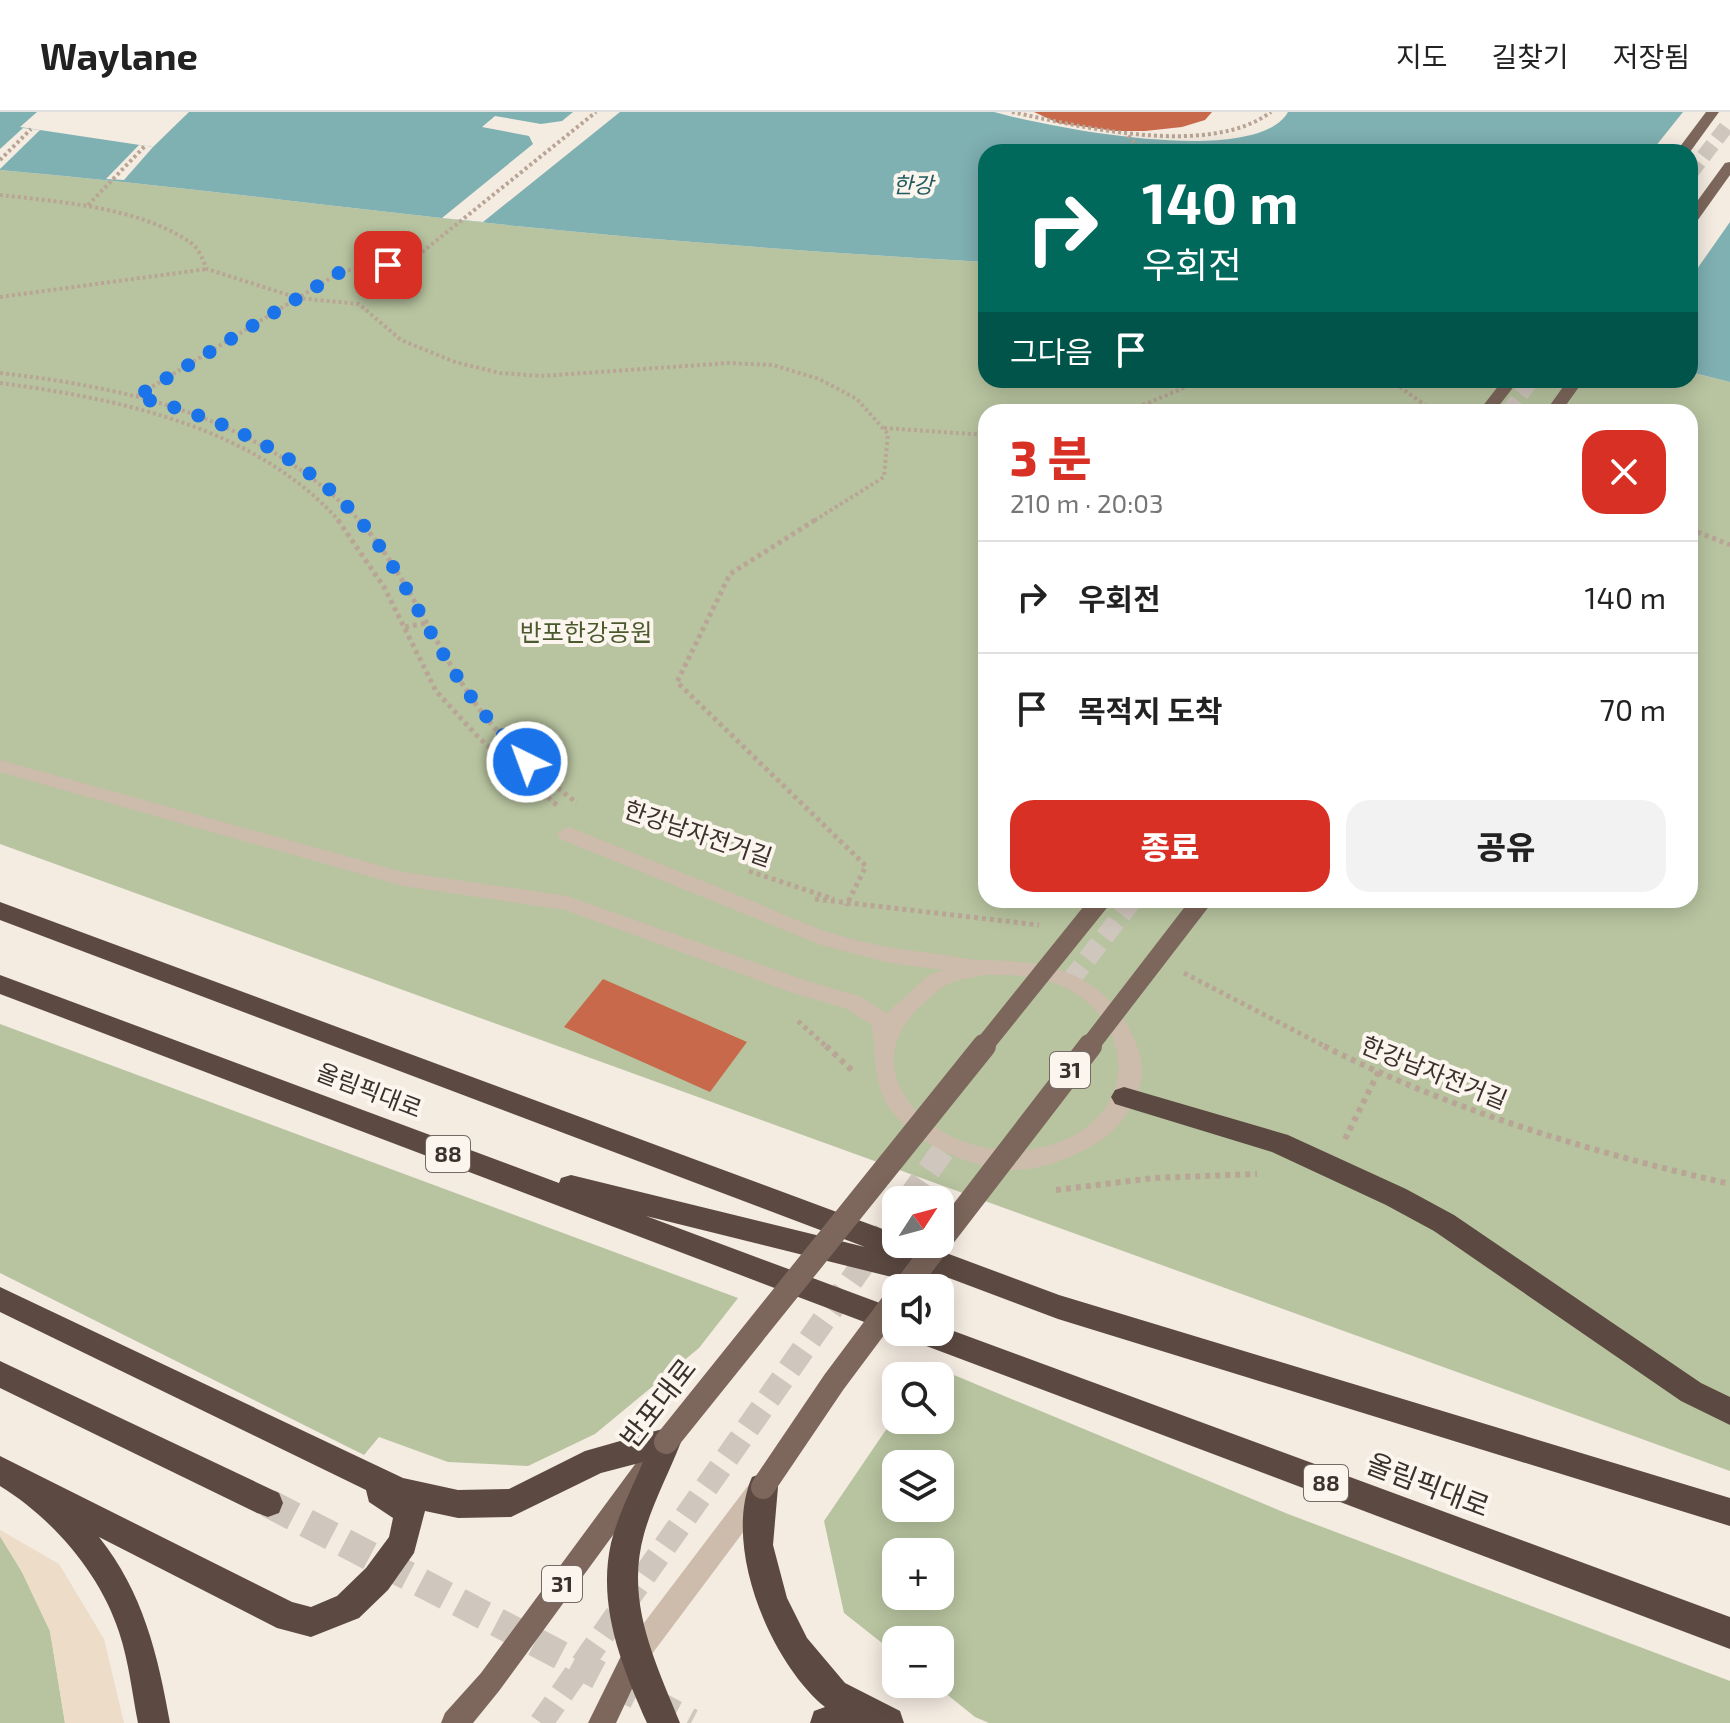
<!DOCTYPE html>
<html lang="ko">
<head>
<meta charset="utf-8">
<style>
	body { margin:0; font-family:"Exo 2","Noto Sans KR",sans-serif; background:#f2f2f2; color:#222; height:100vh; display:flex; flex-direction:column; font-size:30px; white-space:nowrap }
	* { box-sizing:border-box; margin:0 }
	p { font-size:26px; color:#767676 }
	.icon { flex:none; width:44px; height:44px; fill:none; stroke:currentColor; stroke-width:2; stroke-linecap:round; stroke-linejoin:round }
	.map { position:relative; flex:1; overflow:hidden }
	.drawer { position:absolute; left:978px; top:292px; width:720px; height:504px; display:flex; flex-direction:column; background:#fff; border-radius:24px; box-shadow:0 4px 20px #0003 }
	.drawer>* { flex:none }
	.hud { position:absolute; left:978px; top:32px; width:720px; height:244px; border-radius:24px; box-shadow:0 4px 20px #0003; background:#00695c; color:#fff; overflow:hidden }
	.needle { width:52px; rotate:54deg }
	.controls { position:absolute; left:882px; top:1074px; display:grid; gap:16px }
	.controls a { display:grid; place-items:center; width:72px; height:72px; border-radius:16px; background:#fff; box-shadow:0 4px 20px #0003; font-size:40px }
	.pin { position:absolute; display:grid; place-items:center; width:68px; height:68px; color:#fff; margin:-34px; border-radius:16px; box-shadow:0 4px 12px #0006 }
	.me { position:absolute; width:88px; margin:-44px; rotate:318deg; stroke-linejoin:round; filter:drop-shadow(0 0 6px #0008) }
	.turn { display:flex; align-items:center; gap:28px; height:168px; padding:0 32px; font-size:36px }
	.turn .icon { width:104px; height:104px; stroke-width:2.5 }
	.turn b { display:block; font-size:56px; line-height:68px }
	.then { display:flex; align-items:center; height:76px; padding:0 32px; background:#0003; gap:16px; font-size:30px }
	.round { display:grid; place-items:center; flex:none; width:84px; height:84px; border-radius:24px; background:#f2f2f2 }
	.overview { display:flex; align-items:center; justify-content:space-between; height:136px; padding:0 32px }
	h1 { font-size:48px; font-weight:800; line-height:60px; color:#d93025 }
	.cta { display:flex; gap:16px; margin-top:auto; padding:16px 32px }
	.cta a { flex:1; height:92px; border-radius:24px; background:#d93025; color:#fff; font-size:32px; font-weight:800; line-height:92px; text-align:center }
	.cta a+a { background:#f2f2f2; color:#222 }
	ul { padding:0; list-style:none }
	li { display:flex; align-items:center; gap:24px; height:112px; padding:0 32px; border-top:2px solid #e0e0e0 }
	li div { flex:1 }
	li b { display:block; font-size:30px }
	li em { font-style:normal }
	header { display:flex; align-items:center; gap:48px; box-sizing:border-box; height:112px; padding:0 40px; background:#fff; border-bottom:2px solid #e0e0e0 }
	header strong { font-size:38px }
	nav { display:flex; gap:44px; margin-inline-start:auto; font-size:28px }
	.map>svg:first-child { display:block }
	.green { fill:#b8c4a0; fill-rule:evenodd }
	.plaza { fill:#ecdcc8 }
	.water { fill:#7fb0b2 }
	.pier { fill:#f4ebe1 }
	.building { fill:#c8694b }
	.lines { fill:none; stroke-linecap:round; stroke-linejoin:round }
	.minor-tunnel-far2 { stroke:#cfc6bd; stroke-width:15; stroke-dasharray:15 7; stroke-linecap:butt }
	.minor-tunnel-far1 { stroke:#cfc6bd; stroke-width:19; stroke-dasharray:19 9; stroke-linecap:butt }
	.minor-tunnel { stroke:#cfc6bd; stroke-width:24; stroke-dasharray:24 12; stroke-linecap:butt }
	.highway-tunnel { stroke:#cfc6bd; stroke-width:29; stroke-dasharray:29 14; stroke-linecap:butt }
	.path-far2 { stroke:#b9a596; stroke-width:4; stroke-dasharray:3 3; stroke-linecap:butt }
	.path-far1 { stroke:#b9a596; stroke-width:5; stroke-dasharray:4 4; stroke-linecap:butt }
	.path { stroke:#b9a596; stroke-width:6; stroke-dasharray:5 5; stroke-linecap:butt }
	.minor { fill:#cdbbac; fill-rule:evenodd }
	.major { fill:#7d675c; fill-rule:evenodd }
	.highway { fill:#5c4a42; fill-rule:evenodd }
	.major-bridge-far1 { stroke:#7d675c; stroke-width:19 }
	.major-bridge { stroke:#7d675c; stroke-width:24 }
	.route { stroke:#1a73e8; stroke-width:14; stroke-dasharray:0 25.2 }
	.labels { text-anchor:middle; stroke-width:8; stroke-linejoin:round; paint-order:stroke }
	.far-water-label { font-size:22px; font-style:italic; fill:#1f5a5e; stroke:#fbf5ee }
	.shield { fill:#fbf5ee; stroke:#756b66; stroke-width:2 }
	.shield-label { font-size:22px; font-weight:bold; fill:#3b302b }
	.park-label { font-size:24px; fill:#4a5a2e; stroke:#fbf5ee }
	.street-label { font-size:24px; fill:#3b302b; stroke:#fbf5ee }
	.near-street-label { font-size:28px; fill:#3b302b; stroke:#fbf5ee }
</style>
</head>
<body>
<header>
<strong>Waylane</strong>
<nav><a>지도</a><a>길찾기</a><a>저장됨</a></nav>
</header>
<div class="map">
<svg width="1730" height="1611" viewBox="0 0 1730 1611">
	<rect width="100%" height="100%" fill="#f4ebe1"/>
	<g class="green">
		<path d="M0,58C172,73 344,96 516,114C673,130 829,141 986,150V268H1690V260L1730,270V1359L0,732ZM986,300H1690V788H986Z"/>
		<polygon points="0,912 738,1186 699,1236 595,1322 528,1354 448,1350 379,1325 364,1343 0,1161"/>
		<path d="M930,1253L1288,1402L1730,1569V1611H989L975,1605L934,1572H940V1528H896V1542L844,1501L824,1409L896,1303V1308H940V1264H922ZM940,1352V1396H896V1352ZM940,1440V1484H896V1440Z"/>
		<polygon points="0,1424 22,1460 50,1519 65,1611 0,1611"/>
	</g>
	<polygon class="plaza" points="0,1418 59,1452 104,1527 124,1611 65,1611 50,1519 22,1460 0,1424"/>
	<path class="water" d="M0,0H37L20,15L153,35L189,0H994C1047,15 1256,57 1288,0H1730V270L1690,260V40H986V150C829,141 673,130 516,114C344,96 172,73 0,58Z"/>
	<g class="pier">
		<polygon points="573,0 620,0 483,110 442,106 533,32 529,24 482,15 495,4 541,12 562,9"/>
		<polygon points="1683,0 1730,0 1730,110 1690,167 1690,40 1651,40"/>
		<polygon points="23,16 40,18 0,57 0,37"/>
		<polygon points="139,33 153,35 124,68 106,67"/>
	</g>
	<g class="building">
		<polygon points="1034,0 1212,0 1205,8 1182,15 1145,19 1114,19 1058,11"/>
		<polygon points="603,867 747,930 710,980 564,915"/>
	</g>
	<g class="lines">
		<g class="minor-tunnel-far2">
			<polyline points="1690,62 1730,10"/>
			<polyline points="1508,300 1532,268"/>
		</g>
		<polyline class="minor-tunnel-far1" points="1070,869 1133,788"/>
		<g class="minor-tunnel">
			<polyline points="908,1088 946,1034"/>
			<polyline points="541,1611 896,1105"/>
		</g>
		<polyline class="highway-tunnel" points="268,1391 691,1611"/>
		<g class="path-far2">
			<path d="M1012,0C1082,15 1209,46 1271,0"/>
			<polyline points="1128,24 1144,40"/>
			<polyline points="0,48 31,17"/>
			<path d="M0,83C60,90 140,95 191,131C199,136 203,149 207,157L298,186L359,192L401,228L455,250L500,261L541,264L729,251L773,253L819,267L857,287L888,322L884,365L812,410"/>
			<polyline points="88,93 145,34"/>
			<polyline points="0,185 207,157"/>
			<path d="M0,261C139,277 261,307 361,410"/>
			<polyline points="1390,268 1435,300"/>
			<path d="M0,271C120,287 256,315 340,410"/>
			<polyline points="137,284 342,159 411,149 596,0"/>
			<polyline points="1126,300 1203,268"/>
			<polyline points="884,316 986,323"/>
		</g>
		<g class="path-far1">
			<polyline points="338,408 384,475 436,579 479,626 559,695"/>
			<path d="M359,408C403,458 429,521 465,576C494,622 534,658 577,691"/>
			<polyline points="815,408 730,462 677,570 866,754 846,794"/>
			<polyline points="1690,417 1730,433"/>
			<polyline points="405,515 427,511"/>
			<polyline points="749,759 834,787"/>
			<polyline points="815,787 1039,813"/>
			<polyline points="1184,861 1328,936"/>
			<polyline points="798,909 828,936"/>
		</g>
		<g class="path">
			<polyline points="826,934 855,961"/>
			<path d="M1324,934C1453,999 1590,1040 1730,1072"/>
			<polyline points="1345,1027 1379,959"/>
			<polyline points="1056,1078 1154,1066 1257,1062"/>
		</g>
		<g class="minor">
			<path d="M0,648L403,760L567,784L807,869L859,884L887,901L929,863L943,858L890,851L821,833L560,727L557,722L567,715L574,717C632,740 690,764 747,787C775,798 803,812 831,821C868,833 906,838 944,843C955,844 968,848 979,848C1036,849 1089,854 1123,906C1132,921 1141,938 1142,956C1143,984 1120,1018 1097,1031C1067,1048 1034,1062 1000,1057C957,1051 893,1021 880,976C873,953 876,935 871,912L845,896L796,882L565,798L403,774L0,660ZM983,863C1007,863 1033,863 1055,871C1112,892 1142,960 1096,1007C1043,1059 935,1044 901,977C884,943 899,914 924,891C932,885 939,876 948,872C959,867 971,866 983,863Z"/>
			<polygon points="759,1367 768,1371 772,1379 768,1387 643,1554 634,1558 625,1554 621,1545 625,1536 750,1371"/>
		</g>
		<g class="major">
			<polygon points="1706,0 1719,0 1690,40 1676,40"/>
			<polygon points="1730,50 1730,63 1695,112 1690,113 1690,99 1725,51"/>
			<polygon points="1503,268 1519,268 1494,300 1478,300"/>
			<polygon points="1568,268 1584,268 1561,300 1545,300"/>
			<polygon points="645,1347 654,1351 657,1359 654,1367 499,1579 473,1611 441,1611 445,1601 481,1561 636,1351"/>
			<polygon points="634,1532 643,1536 647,1545 616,1611 588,1611 625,1536"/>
		</g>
		<g class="highway">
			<polygon points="0,790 896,1122 896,1132 922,1132 1059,1183 1730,1386 1730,1414 1058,1207 949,1166 946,1172 936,1176 646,1104 896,1197 896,1220 903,1220 896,1222 0,882 0,863 559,1071 561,1066 571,1063 865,1135 0,808"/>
			<polygon points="1124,975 1288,1023 1406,1077 1454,1103 1701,1271 1730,1285 1730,1313 1681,1289 1434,1119 1386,1093 1272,1040 1115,992 1111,985 1115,978"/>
			<path d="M0,1175L403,1366L458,1378L509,1377L585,1339L666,1316L676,1320L681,1330C669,1361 653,1390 644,1422C625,1490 655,1549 680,1611H647C622,1555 597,1494 611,1431C618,1403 632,1376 643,1350L601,1361L511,1405L458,1406L425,1399L414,1441L388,1478L359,1506L311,1525L277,1516L99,1425C143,1480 158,1543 170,1611H138C132,1581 129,1550 119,1520C100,1461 52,1406 0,1374V1344L292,1490L311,1495L337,1484L366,1456L389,1425L393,1406L369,1390L366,1378L0,1200Z"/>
			<polygon points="940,1214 1730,1505 1730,1537 913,1229 909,1220 940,1220"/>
			<polygon points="0,1249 279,1381 283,1391 279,1401 268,1405 257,1401 0,1276"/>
			<path d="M763,1361L774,1365L778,1375L773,1433L787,1486L807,1526L845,1571L900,1599L904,1611H810L814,1599L825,1595C770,1550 722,1434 752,1365Z"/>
		</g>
		<g class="major-bridge-far1">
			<polyline points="982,936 1101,788"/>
			<polyline points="1088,936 1202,788"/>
		</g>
		<g class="major-bridge">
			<polyline points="940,1129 1090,934"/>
			<polyline points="905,1176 938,1132"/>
			<polyline points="666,1330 984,934"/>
			<polyline points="763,1375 834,1270 896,1187"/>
		</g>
	</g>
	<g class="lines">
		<path class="route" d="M388,153L342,159L136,285C217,304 307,344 361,410C407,465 432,534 475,590C490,611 510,630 527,650"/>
	</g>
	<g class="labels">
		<g class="far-water-label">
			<text x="913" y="81">한강</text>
		</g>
		<g class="shield">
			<rect x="1050" y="940" width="40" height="36" rx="6"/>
			<rect x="426" y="1024" width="44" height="36" rx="6"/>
			<rect x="1304" y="1353" width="44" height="36" rx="6"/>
			<rect x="542" y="1454" width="40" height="36" rx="6"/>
		</g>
		<g class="shield-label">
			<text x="1070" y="966">31</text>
			<text x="448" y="1050">88</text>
			<text x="1326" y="1379">88</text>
			<text x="562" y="1480">31</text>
		</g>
		<g class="park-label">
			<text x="586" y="529">반포한강공원</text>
		</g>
		<g class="street-label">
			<text transform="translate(698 722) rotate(19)" y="8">한강남자전거길</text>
			<text transform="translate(1434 961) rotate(22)" y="8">한강남자전거길</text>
			<text transform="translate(369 979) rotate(21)" y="8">올림픽대로</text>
		</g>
		<g class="near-street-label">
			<text transform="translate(658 1291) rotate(-52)" y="10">반포대로</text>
			<text transform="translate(1428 1373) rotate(21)" y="10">올림픽대로</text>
		</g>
	</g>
</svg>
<div class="controls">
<a><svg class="needle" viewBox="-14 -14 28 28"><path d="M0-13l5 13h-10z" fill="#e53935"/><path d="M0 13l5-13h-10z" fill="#767676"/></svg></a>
<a><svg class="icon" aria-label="sound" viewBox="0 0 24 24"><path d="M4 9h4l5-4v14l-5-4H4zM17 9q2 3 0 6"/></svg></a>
<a><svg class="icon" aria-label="search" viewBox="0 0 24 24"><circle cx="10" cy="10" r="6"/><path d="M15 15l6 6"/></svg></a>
<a><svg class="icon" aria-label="layers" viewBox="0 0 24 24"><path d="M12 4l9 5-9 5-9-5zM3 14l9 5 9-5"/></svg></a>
<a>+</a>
<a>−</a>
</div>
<div class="pin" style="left:388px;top:153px;background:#d93025"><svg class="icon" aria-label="arrive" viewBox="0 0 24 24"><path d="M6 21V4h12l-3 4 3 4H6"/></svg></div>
<svg class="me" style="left:527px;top:650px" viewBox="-20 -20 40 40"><circle r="17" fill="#1a73e8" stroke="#fff" stroke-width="3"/><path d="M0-11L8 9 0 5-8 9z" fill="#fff"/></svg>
<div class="hud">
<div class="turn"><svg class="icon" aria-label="right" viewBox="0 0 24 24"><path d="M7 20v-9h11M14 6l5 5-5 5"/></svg><div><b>140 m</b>우회전</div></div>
<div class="then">그다음<svg class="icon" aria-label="arrive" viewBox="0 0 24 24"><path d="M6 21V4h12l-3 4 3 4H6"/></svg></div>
</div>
<section class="drawer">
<div class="overview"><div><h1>3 분</h1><p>210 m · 20:03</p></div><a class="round" style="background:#d93025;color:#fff"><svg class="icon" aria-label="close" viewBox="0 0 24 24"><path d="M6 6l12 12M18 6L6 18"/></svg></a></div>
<ul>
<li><svg class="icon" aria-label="right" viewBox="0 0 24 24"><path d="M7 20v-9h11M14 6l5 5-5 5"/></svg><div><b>우회전</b></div><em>140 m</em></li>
<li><svg class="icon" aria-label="arrive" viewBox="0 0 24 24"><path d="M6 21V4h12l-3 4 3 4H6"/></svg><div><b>목적지 도착</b></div><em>70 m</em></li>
</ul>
<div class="cta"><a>종료</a><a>공유</a></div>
</section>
</div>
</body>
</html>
